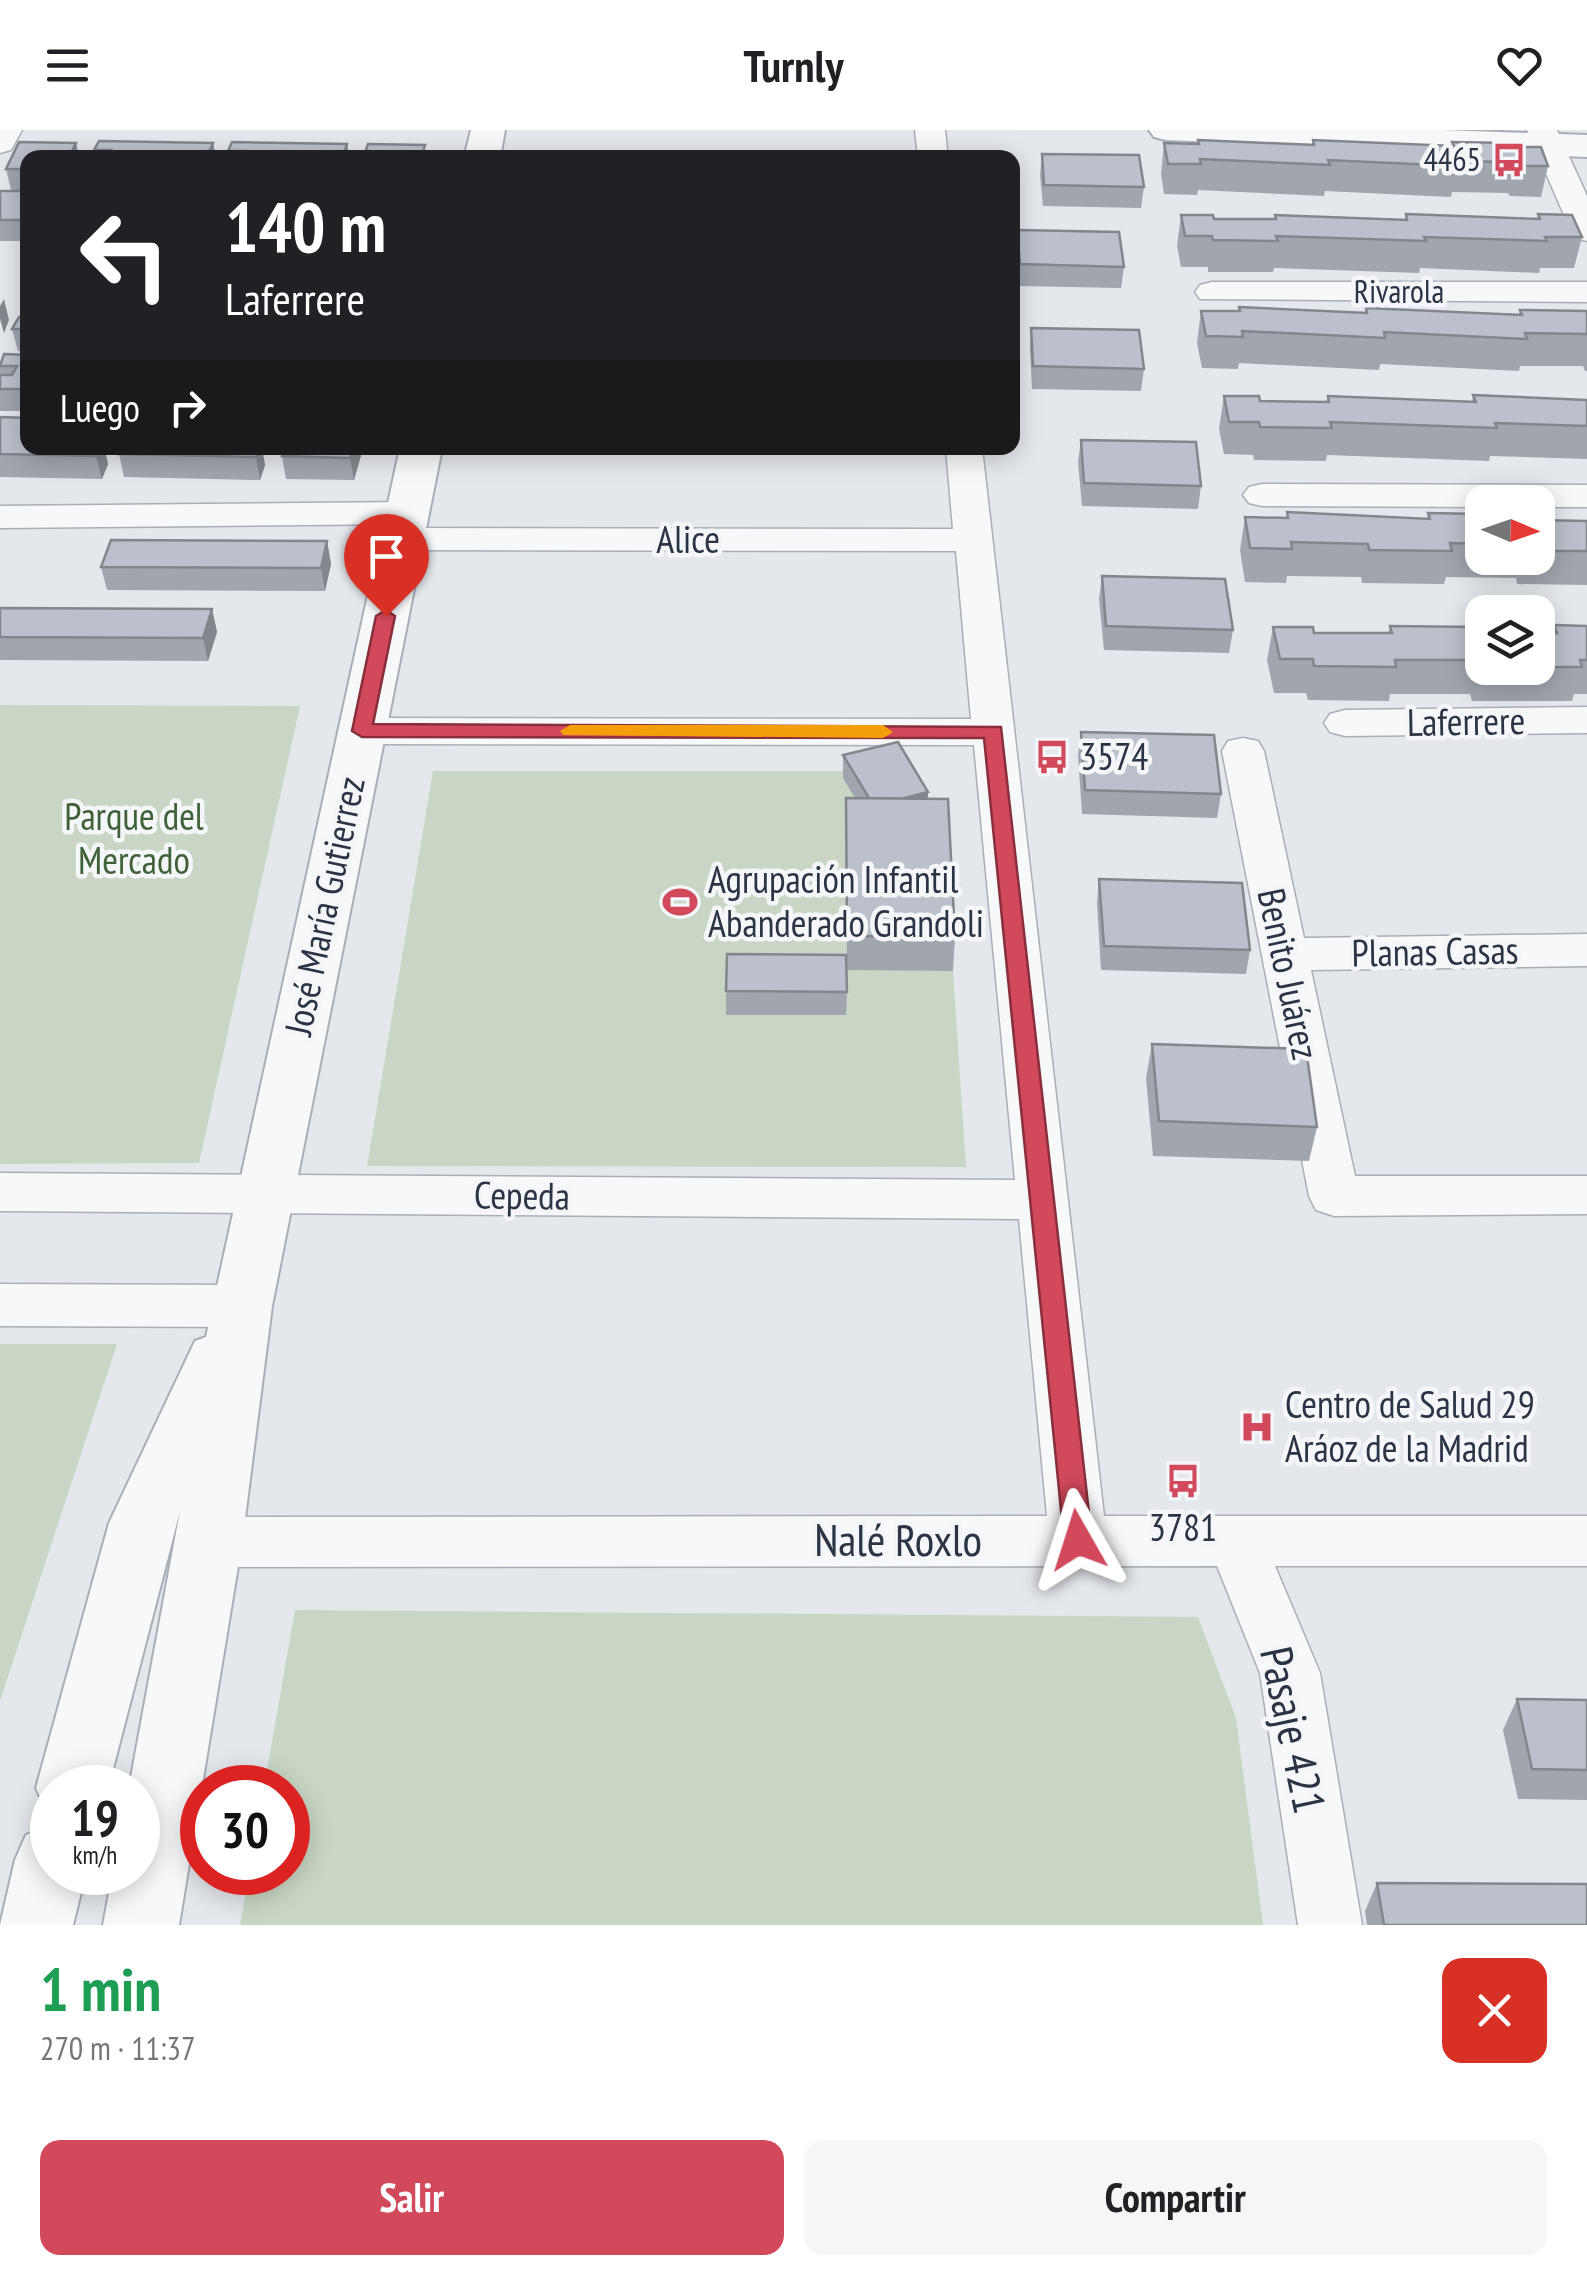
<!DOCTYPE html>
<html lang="es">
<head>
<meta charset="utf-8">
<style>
	body { margin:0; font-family:"PT Sans Narrow",sans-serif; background:#f6f6f6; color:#202124; height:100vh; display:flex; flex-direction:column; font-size:38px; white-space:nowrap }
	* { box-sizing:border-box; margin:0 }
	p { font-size:32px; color:#757577 }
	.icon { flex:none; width:55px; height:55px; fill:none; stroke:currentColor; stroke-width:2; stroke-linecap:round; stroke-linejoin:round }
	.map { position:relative; height:1795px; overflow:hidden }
	.details { display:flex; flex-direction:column; background:#fff; flex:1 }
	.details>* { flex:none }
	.banner { position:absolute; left:20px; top:20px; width:1000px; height:305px; border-radius:20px; box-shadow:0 5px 25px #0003; background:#202124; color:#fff; overflow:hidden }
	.needle { width:65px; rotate:92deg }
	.tools { position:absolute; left:1465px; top:355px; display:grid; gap:20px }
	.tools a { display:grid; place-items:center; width:90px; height:90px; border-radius:20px; background:#fff; box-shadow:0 5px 25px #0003; font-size:50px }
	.speed { position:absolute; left:30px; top:1635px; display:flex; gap:20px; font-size:50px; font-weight:700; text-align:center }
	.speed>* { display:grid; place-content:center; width:130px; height:130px; border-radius:50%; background:#fff; box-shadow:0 5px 25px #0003; line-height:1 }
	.speed small { font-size:25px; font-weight:400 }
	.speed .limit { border:15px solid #d22; background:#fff; color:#111 }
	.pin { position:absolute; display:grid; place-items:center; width:85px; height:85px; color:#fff; margin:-102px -42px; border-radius:50% 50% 50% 0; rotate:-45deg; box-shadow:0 0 10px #0007 }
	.pin .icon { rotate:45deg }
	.me { position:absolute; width:110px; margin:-55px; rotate:354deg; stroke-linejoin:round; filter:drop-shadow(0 0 8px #0008) }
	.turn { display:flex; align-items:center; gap:35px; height:210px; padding:0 40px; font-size:45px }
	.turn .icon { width:130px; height:130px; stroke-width:2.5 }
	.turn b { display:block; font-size:70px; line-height:85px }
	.then { display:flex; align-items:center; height:95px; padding:0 40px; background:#0003; gap:20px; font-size:38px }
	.round { display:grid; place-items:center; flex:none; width:105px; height:105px; border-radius:20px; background:#f6f6f6 }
	.head { display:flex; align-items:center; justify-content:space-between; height:170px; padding:0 40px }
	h1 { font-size:60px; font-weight:700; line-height:75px; color:#1e9e55 }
	.button { display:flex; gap:20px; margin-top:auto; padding:20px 40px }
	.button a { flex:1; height:115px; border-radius:20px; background:#d1495b; color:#fff; font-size:40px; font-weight:700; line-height:115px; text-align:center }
	.button a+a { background:#f6f6f6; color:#202124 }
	header { display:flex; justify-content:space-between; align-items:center; height:130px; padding:0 40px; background:#fff; font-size:45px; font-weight:700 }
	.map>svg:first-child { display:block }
	.green { fill:#c9d6c5 }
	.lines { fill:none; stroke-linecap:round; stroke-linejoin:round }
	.minor-casing { stroke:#a9aeb7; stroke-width:3 }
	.tertiary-casing { stroke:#a9aeb7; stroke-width:4 }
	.minor { fill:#f7f8fa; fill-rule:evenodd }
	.tertiary { fill:#f7f8fa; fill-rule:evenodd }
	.wall { fill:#a1a5ae }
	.shaded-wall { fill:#83868d }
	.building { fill:#bbc0ca; stroke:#83868d; stroke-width:2.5 }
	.route { fill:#d1495b; stroke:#882f3b; stroke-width:2.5 }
	.slow { fill:#f59e0b }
	.labels { text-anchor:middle; stroke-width:9; stroke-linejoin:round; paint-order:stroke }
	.far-poi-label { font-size:32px; fill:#2b3445; stroke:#f4f6f9; text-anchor:end }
	.far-street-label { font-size:32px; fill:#2b3445; stroke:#f4f6f9 }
	.street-label { font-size:38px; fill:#2b3445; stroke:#f4f6f9 }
	.poi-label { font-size:38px; fill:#2b3445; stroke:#f4f6f9; text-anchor:start }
	.park-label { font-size:38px; fill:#3f6138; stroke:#f4f6f9 }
	.near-street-label { font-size:45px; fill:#2b3445; stroke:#f4f6f9 }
</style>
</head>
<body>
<header><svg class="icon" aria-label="menu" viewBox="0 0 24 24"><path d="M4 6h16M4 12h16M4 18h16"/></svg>Turnly<svg class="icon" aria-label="heart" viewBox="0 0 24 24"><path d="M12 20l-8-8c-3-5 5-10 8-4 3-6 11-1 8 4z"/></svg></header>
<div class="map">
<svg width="1587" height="1795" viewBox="0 0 1587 1795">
	<rect width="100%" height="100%" fill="#e4e7ec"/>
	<g class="green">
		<polygon points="0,575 300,576 199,1033 0,1034"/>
		<polygon points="433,641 875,641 953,841 966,1037 367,1036"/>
		<polygon points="0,1214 117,1214 0,1571"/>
		<polygon points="295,1480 1198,1487 1236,1588 1263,1795 240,1795 249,1743 288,1742 288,1658 264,1657"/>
	</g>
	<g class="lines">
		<g class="minor-casing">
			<g id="minor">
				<polygon points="0,0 22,0 11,20 0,23"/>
				<polygon points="915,0 945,0 948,28 918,28"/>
				<polygon points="1527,0 1557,0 1587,66 1587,111 1576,108 1571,101"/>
				<polygon points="1212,152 1587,152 1587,172 1200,169 1195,162 1200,155"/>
				<polygon points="946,318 982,318 1104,1386 1587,1386 1587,1436 1275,1436 1320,1543 1362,1795 1298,1795 1260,1543 1217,1436 209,1437 189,1430 180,1412 189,1394 209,1387 1047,1386 1019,1089 0,1081 0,1043 1015,1050 974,615 362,614 347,610 341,601 347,592 362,588 971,589 956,421 402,420 389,417 383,409 389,401 402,398 953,399"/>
				<polygon points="1262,354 1587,355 1587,377 1538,377 1538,372 1482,372 1482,377 1262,376 1249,373 1243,365 1249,357"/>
				<polygon points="407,372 420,375 426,383 420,391 407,394 0,398 0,376"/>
				<polygon points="1587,577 1587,603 1345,606 1330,602 1324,593 1330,584 1345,580"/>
				<polygon points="1243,608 1258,611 1264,621 1304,808 1587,804 1587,836 1311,840 1355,1046 1587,1046 1587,1084 1334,1086 1316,1080 1309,1066 1222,621 1228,611"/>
				<polygon points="0,1154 241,1155 260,1161 267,1176 260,1191 241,1197 0,1196"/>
			</g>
		</g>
		<g class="tertiary-casing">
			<g id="tertiary">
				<polygon points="471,0 505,0 500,28 464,28"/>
				<polygon points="1149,0 1443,0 1587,5 1587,27 1166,10 1154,7"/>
				<polygon points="400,318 442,318 272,1176 242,1412 179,1795 103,1795 113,1742 138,1742 138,1658 129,1658 180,1381 108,1658 52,1658 52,1684 47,1682 36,1658 109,1393 195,1211 206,1207"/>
				<polygon points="52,1695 52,1742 86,1742 73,1795 0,1795 15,1730 26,1705"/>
			</g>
		</g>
		<use href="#minor" class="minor"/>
		<use href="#tertiary" class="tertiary"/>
	</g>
	<g class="wall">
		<polygon points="1198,10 1312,14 1313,10 1452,16 1452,12 1516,17 1548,36 1541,67 1510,66 1508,63 1452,62 1451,67 1325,61 1324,66 1198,60 1197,65 1164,64 1161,44 1164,13 1198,14"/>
		<polygon points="19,12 76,13 79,28 28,28 28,60 11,60 6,39"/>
		<polygon points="213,13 216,28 96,28 94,20"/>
		<polygon points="347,14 349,28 230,28 228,21"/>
		<polygon points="368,14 427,28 366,28 365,23"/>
		<polygon points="1042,24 1144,57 1141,78 1043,76 1040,45"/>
		<rect x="0" y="61" width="28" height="50"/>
		<polygon points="1406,84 1537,89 1538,84 1582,107 1574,138 1540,138 1539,143 1420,138 1419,143 1274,138 1273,142 1208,142 1208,137 1181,137 1177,116 1181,85 1214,89 1274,89 1275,85 1405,89"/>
		<polygon points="1017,100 1124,137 1121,158 1018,156 1016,121"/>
		<polygon points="28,169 28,221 18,221 12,199 26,187 23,178"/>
		<polygon points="1239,177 1365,183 1366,178 1519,184 1520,180 1587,181 1587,241 1585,241 1583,236 1520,236 1519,241 1380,234 1379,240 1239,233 1238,239 1202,238 1197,213 1201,181 1238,181"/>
		<polygon points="1031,198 1144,239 1141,261 1032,259 1030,220"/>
		<polygon points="28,225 28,281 0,281 0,233"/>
		<polygon points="1473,265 1587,270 1587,329 1490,326 1489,331 1327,325 1326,331 1254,330 1253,325 1224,324 1219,299 1224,266 1260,271 1326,272 1328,266 1472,271"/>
		<polygon points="0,287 28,318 115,318 112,324 106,324 108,334 102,349 0,347"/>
		<polygon points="1081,310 1201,356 1198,379 1082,376 1078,332"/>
		<polygon points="122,318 271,318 269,325 263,325 265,335 260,350 124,347 119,324"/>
		<polygon points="285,318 363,318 354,350 286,349 282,326"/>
		<polygon points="1287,382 1427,389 1428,383 1482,384 1482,428 1538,428 1538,390 1587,391 1587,455 1517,454 1516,448 1446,447 1444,454 1362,453 1361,447 1287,446 1286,453 1245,452 1240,420 1245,387 1286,388"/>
		<polygon points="327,411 331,434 325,461 107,460 101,437"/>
		<polygon points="1102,446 1233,500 1229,523 1104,520 1099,469"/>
		<polygon points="0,478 212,479 217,502 208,531 0,530"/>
		<polygon points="1554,495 1587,496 1587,564 1574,564 1572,571 1472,571 1470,564 1390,564 1389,571 1308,570 1306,563 1274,563 1267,530 1273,497 1314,503 1388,503 1390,496 1482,503 1482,538 1538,538"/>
		<polygon points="1081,602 1221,664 1217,688 1082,684 1078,625"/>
		<polygon points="843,625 928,662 928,669 955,807 953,841 847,840 846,668 855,668 843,648"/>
		<polygon points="1099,749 1250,820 1246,844 1101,840 1097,773"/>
		<polygon points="726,861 847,862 846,885 726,885"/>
		<polygon points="1152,914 1317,997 1309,1031 1153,1026 1146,948"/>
		<polygon points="1517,1569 1587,1570 1587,1670 1518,1669 1503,1600"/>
		<polygon points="1377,1753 1587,1795 1367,1795 1365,1781"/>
	</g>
	<g class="shaded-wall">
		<polygon points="76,13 79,28 72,28 71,23"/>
		<polygon points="213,13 216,28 210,28 209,22"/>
		<polygon points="347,14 349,28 344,28 344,23"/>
		<polygon points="4,169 9,190 4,203 0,189 0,176"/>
		<polygon points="100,318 104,318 108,334 102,349 96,326"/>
		<polygon points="259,318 262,318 265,335 260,350 256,327"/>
		<polygon points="353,318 363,318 354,350 350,328"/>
		<polygon points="327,411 331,434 325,461 321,438"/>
		<polygon points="212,479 217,502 208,531 203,508"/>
		<polygon points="928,662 927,686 873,675"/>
	</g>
	<g class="building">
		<polygon points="1198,10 1314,15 1313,10 1454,16 1452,12 1514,13 1516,17 1541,17 1548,36 1517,36 1515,32 1456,31 1457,36 1328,30 1330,35 1200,29 1201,34 1168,34 1164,13 1199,14"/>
		<polygon points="99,11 213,13 209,22 193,22 190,28 107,28 111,20 94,20"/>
		<polygon points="19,12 76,13 71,23 55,23 52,28 28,28 28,39 6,39"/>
		<polygon points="232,12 347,14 344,23 327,23 325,28 242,28 245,21 228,21"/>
		<polygon points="368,14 425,15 421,28 380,28 382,23 365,23"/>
		<polygon points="1042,24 1139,25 1144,57 1044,55"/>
		<rect x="0" y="61" width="28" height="29"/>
		<polygon points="1406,84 1540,89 1538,84 1572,85 1582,107 1545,107 1547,111 1424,107 1426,111 1276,106 1278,111 1213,110 1212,106 1185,106 1181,85 1213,85 1214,89 1276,89 1275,85 1407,90"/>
		<polygon points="1017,100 1119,102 1124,137 1020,134"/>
		<polygon points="1239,177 1367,183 1366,178 1522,185 1520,180 1587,181 1587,204 1525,203 1527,209 1384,202 1385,208 1242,201 1243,207 1206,206 1201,181 1240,181"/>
		<polygon points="19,187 28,187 28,199 12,199"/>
		<polygon points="1031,198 1139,200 1144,239 1033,236"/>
		<polygon points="4,224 28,225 28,259 0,259 0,245 12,245 17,236 0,236"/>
		<polygon points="1473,265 1587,270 1587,296 1495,293 1497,298 1330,292 1332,298 1260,297 1259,292 1229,292 1224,266 1259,266 1260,271 1329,272 1328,266 1476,272"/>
		<polygon points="0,287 28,288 28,318 100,318 96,326 0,324"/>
		<polygon points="1081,310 1196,312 1201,356 1084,353"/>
		<polygon points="122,318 259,318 256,327 119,324"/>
		<polygon points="285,318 353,318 350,328 282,326"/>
		<polygon points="1287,382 1430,389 1428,383 1482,384 1482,414 1450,413 1452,421 1369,420 1368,414 1291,412 1292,419 1250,418 1245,387 1288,388"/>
		<polygon points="1538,390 1587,391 1587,421 1538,421"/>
		<polygon points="111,410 327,411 321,438 101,437"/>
		<polygon points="1102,446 1225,449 1233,500 1106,496"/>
		<polygon points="0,478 212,479 203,508 0,507"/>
		<polygon points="1554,495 1587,496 1587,530 1580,530 1582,537 1538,537 1538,503 1557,503"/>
		<polygon points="1390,496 1477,497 1479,503 1482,503 1482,537 1480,537 1479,530 1395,530 1396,537 1314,536 1313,529 1280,529 1273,497 1313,497 1314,503 1392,503"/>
		<polygon points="1081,602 1214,605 1221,664 1085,660"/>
		<polygon points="898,612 928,662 901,669 869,668 843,625"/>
		<polygon points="846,668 948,669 955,807 847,806"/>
		<polygon points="1099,749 1242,753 1250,820 1104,816"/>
		<polygon points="727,824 846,825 847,862 726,861"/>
		<polygon points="1152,914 1306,919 1317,997 1159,991"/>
		<polygon points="1517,1569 1587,1570 1587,1640 1532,1639"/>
		<polygon points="1377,1753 1587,1754 1587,1795 1384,1795"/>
	</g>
	<polygon class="route" points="386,480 395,486 373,594 1001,597 1092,1410 1088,1418 1078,1422 1068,1418 1064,1410 984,608 362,607 352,601 376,486"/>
	<polygon class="slow" points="570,595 883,595 893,602 883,608 563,605 560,601"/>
	<defs>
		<g id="bus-bare" transform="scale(2.7)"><path d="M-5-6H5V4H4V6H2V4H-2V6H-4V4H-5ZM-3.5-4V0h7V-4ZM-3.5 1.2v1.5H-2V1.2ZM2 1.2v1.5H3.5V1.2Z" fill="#d1495b" stroke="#f4f6f9" stroke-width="2.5" paint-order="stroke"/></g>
		<g id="stadium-bare" transform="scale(2.7)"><path d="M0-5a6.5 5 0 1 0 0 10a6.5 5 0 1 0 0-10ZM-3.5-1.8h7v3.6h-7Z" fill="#d1495b" stroke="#f4f6f9" stroke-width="2.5" paint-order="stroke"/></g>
		<g id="hospital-bare" transform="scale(2.7)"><path d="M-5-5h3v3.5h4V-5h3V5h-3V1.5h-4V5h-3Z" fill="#d1495b" stroke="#f4f6f9" stroke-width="2.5" paint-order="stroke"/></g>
	</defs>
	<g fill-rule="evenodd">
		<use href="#bus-bare" x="1509" y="30"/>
		<use href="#bus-bare" x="1052" y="627"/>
		<use href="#stadium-bare" x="680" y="772"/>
		<use href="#hospital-bare" x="1257" y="1297"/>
		<use href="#bus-bare" x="1183" y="1351"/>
	</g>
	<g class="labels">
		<g class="far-poi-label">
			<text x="1481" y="41">4465</text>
		</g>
		<g class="far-street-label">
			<text x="1399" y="173">Rivarola</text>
		</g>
		<g class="street-label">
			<text x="688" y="423">Alice</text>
			<text transform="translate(1466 592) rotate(-1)" y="13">Laferrere</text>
			<text transform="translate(325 776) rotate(-78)" y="13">José María Gutierrez</text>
			<text transform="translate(1435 822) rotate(-1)" y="13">Planas Casas</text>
			<text transform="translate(1288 844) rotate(78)" y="13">Benito Juárez</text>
			<text transform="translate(522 1066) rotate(1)" y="13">Cepeda</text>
		</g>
		<g class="poi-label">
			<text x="1080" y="640">3574</text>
			<text x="708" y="763">Agrupación Infantil<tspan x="708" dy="44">Abanderado Grandoli</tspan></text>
			<text x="1285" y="1288">Centro de Salud 29<tspan x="1285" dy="44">Aráoz de la Madrid</tspan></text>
			<text x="1183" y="1411" text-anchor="middle">3781</text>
		</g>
		<g class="park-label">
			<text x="134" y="700">Parque del<tspan x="134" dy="44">Mercado</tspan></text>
		</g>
		<g class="near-street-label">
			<text x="898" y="1426">Nalé Roxlo</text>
			<text transform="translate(1293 1600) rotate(78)" y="16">Pasaje 421</text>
		</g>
	</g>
</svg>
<div class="tools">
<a><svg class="needle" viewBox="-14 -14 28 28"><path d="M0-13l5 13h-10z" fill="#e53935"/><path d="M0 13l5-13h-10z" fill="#757577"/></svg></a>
<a><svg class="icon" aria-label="layers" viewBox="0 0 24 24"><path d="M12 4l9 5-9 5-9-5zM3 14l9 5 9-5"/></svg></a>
</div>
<div class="speed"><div>19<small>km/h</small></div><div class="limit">30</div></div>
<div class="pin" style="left:386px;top:486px;background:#d93025"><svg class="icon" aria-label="arrive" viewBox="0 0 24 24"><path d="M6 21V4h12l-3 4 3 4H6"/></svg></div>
<svg class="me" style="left:1078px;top:1410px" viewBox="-20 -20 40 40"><path d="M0-17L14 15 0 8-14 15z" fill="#d1495b" stroke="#fff" stroke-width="4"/></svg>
<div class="banner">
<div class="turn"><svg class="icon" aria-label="left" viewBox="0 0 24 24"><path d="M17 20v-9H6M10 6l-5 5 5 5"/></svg><div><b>140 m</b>Laferrere</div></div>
<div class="then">Luego<svg class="icon" aria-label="right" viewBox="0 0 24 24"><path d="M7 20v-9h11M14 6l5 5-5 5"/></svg></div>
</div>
</div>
<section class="details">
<div class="head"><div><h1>1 min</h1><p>270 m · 11:37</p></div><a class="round" style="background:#d93025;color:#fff"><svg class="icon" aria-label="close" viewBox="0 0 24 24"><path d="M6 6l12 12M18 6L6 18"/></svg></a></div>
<div class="button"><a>Salir</a><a>Compartir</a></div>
</section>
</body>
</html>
